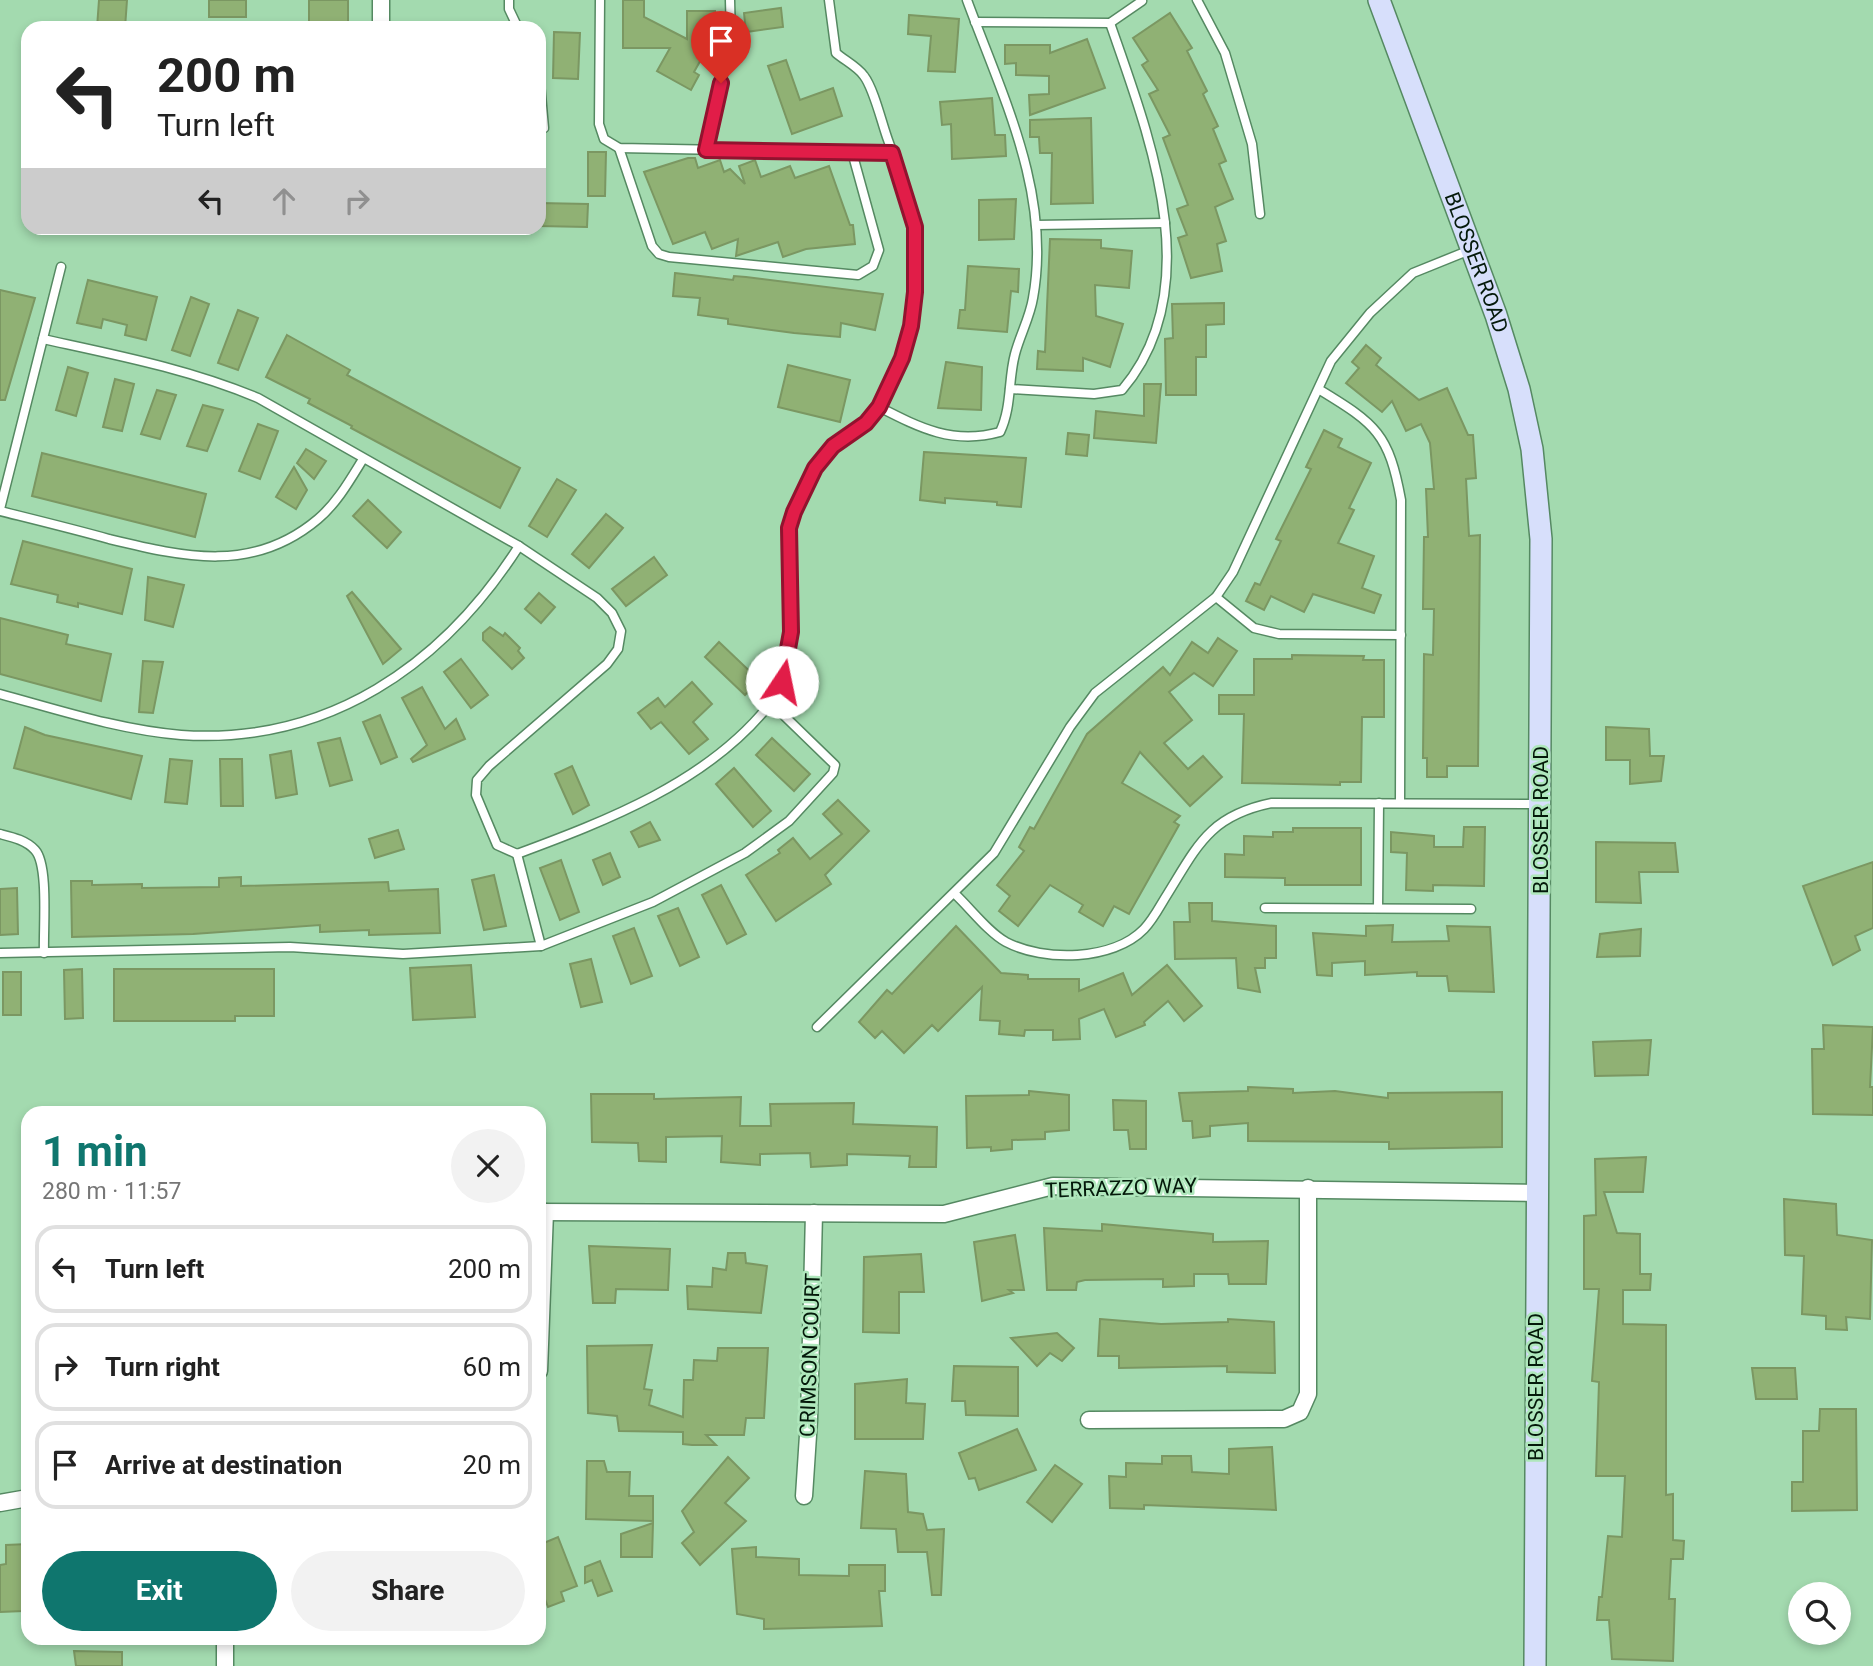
<!DOCTYPE html>
<html lang="en">
<head>
<meta charset="utf-8">
<style>
	body { margin:0; font-family:Roboto,sans-serif; background:#f2f2f2; color:#222; height:100vh; display:flex; flex-direction:column; font-size:26px; white-space:nowrap }
	* { box-sizing:border-box; margin:0 }
	p { font-size:23px; color:#767676 }
	.icon { flex:none; width:38px; height:38px; fill:none; stroke:currentColor; stroke-width:2; stroke-linecap:round; stroke-linejoin:round }
	.map { position:relative; flex:1; overflow:hidden }
	.details { position:absolute; left:21px; top:1106px; width:525px; height:539px; display:flex; flex-direction:column; background:#fff; border-radius:21px; box-shadow:0 4px 10px #0003 }
	.details>* { flex:none }
	.top-card { position:absolute; left:21px; top:21px; width:525px; height:214px; border-radius:21px; box-shadow:0 4px 10px #0003; background:#fff; color:#222; overflow:hidden }
	.fabs { position:absolute; left:1788px; top:1582px; display:grid; gap:14px }
	.fabs a { display:grid; place-items:center; width:63px; height:63px; border-radius:50%; background:#fff; box-shadow:0 4px 10px #0003; font-size:35px }
	.pin { position:absolute; display:grid; place-items:center; width:60px; height:60px; color:#fff; margin:-72px -30px; border-radius:50% 50% 50% 0; rotate:-45deg; box-shadow:0 0 7px #0007 }
	.pin .icon { rotate:45deg }
	.me { position:absolute; width:77px; margin:-38px; rotate:11deg; stroke-linejoin:round; filter:drop-shadow(0 0 5px #0008) }
	.turn { display:flex; align-items:center; gap:24px; height:147px; padding:0 21px; font-size:32px }
	.turn .icon { width:91px; height:91px; stroke-width:2.5 }
	.turn b { display:block; font-size:49px; line-height:60px }
	.lanes { display:flex; align-items:center; height:66px; padding:0 21px; background:#0003; justify-content:center; gap:35px; direction:ltr }
	.lanes .off { opacity:.35 }
	.round { display:grid; place-items:center; flex:none; width:74px; height:74px; border-radius:37px; background:#f2f2f2 }
	.summary { display:flex; align-items:center; justify-content:space-between; height:119px; padding:0 21px }
	h1 { font-size:42px; font-weight:700; line-height:52px; color:#0f766e }
	.button { display:flex; gap:14px; margin-top:auto; padding:14px 21px }
	.button a { flex:1; height:80px; border-radius:42px; background:#0f766e; color:#fff; font-size:28px; font-weight:700; line-height:80px; text-align:center }
	.button a+a { background:#f2f2f2; color:#222 }
	ul { padding:0; list-style:none }
	li { display:flex; align-items:center; gap:21px; height:88px; margin:0 14px 10px; padding:0 7px; border:4px solid #e0e0e0; border-radius:21px }
	li div { flex:1 }
	li b { display:block; font-size:26px }
	li em { font-style:normal }
	.map>svg:first-child { display:block }
	.building { fill:#90b174; stroke:#7b9762; stroke-width:2 }
	.lines { fill:none; stroke-linecap:round; stroke-linejoin:round }
	.lane-casing { stroke:#558962; stroke-width:11 }
	.street-casing { stroke:#558962; stroke-width:19 }
	.secondary-casing { stroke:#558962; stroke-width:24 }
	.lane { stroke:#fff; stroke-width:8 }
	.street { stroke:#fff; stroke-width:16 }
	.secondary { stroke:#d7dffb; stroke-width:21 }
	.route-casing { stroke:#92132f; stroke-width:18 }
	.route { stroke:#e11d48; stroke-width:12 }
	.labels { text-anchor:middle; stroke-width:5; stroke-linejoin:round; paint-order:stroke }
	.street-label { font-size:21px; fill:#04190a; stroke:#afe7bc }
</style>
</head>
<body>
<div class="map">
<svg width="1873" height="1666" viewBox="0 0 1873 1666">
	<rect width="100%" height="100%" fill="#a3daaf"/>
	<g class="building">
		<polygon points="99,0 127,0 125,28 97,28"/>
		<rect x="209" y="0" width="37" height="17"/>
		<rect x="309" y="0" width="39" height="28"/>
		<polygon points="623,0 644,0 644,17 687,39 687,11 715,11 718,40 712,40 694,72 699,75 691,90 657,71 670,48 623,48"/>
		<polygon points="781,8 783,27 746,32 744,13"/>
		<polygon points="1170,13 1192,48 1187,51 1207,91 1203,94 1218,126 1213,129 1226,161 1219,164 1233,199 1215,207 1226,241 1217,244 1222,271 1191,278 1178,238 1187,235 1177,209 1188,205 1163,138 1170,135 1149,94 1158,90 1142,65 1148,61 1133,38"/>
		<polygon points="909,15 959,19 955,72 928,71 931,36 908,34"/>
		<polygon points="554,32 580,33 578,79 553,78"/>
		<polygon points="1087,39 1105,88 1030,115 1029,95 1049,94 1049,76 1016,75 1016,63 1005,64 1005,45 1050,45 1050,53"/>
		<polygon points="786,60 800,100 833,88 842,116 792,134 768,66"/>
		<polygon points="992,98 995,135 1005,135 1006,156 952,159 951,124 942,125 940,102"/>
		<polygon points="1091,118 1093,203 1051,204 1052,153 1040,153 1039,137 1030,137 1030,120"/>
		<polygon points="588,152 606,152 605,196 588,196"/>
		<polygon points="688,158 695,158 698,168 720,160 724,172 730,169 745,184 739,166 755,160 761,177 790,166 795,178 829,166 850,225 853,225 855,244 806,249 783,257 778,242 736,256 738,239 712,249 705,232 673,244 644,172"/>
		<polygon points="1016,199 1014,239 979,240 979,200"/>
		<polygon points="539,203 588,204 587,227 539,226"/>
		<polygon points="1050,239 1101,240 1101,248 1132,251 1129,288 1095,285 1096,316 1123,324 1110,367 1083,358 1083,371 1037,369 1038,351 1045,352"/>
		<polygon points="968,266 1019,269 1018,292 1011,291 1007,332 958,328 960,310 965,310"/>
		<polygon points="675,273 733,280 734,276 746,277 883,294 875,330 841,323 840,337 794,333 728,324 728,319 698,315 700,298 673,296"/>
		<polygon points="88,280 157,297 146,340 125,335 127,325 103,319 101,328 77,323"/>
		<polygon points="0,290 35,298 5,400 0,400"/>
		<polygon points="191,297 209,304 190,356 172,350"/>
		<polygon points="1224,303 1224,324 1206,325 1206,357 1196,357 1196,395 1166,395 1165,339 1173,338 1172,304"/>
		<polygon points="238,310 258,318 238,370 218,363"/>
		<polygon points="287,335 350,370 347,375 520,468 500,508 351,428 352,426 308,403 310,399 266,377"/>
		<polygon points="1366,345 1381,358 1376,365 1419,400 1447,388 1468,435 1473,435 1476,478 1466,479 1469,536 1480,535 1478,766 1447,766 1447,777 1427,777 1427,758 1423,758 1424,654 1433,655 1434,609 1423,609 1424,537 1428,537 1426,489 1434,489 1430,443 1421,424 1406,431 1392,401 1382,412 1346,383 1359,368 1352,362"/>
		<polygon points="946,362 982,367 981,410 938,408"/>
		<polygon points="788,365 850,380 840,422 778,407"/>
		<polygon points="68,367 88,373 76,416 56,410"/>
		<polygon points="115,379 134,384 122,431 103,427"/>
		<polygon points="1144,384 1161,384 1156,443 1094,438 1096,411 1144,416"/>
		<polygon points="157,390 176,395 160,439 141,434"/>
		<polygon points="203,405 223,410 207,451 187,446"/>
		<polygon points="258,424 278,431 260,479 239,471"/>
		<polygon points="1324,430 1342,439 1338,447 1371,463 1349,508 1354,510 1338,543 1374,556 1362,588 1381,595 1374,613 1313,594 1304,612 1271,596 1264,610 1246,601 1255,583 1260,585 1281,541 1276,539 1311,469 1306,467"/>
		<polygon points="1068,433 1089,435 1087,456 1066,454"/>
		<polygon points="306,449 326,461 314,479 297,463"/>
		<polygon points="924,452 1026,458 1021,507 997,505 997,502 945,498 945,503 920,500"/>
		<polygon points="42,453 206,494 195,537 32,496"/>
		<polygon points="294,467 307,490 296,509 276,497"/>
		<polygon points="557,479 576,490 547,537 529,526"/>
		<polygon points="368,500 401,532 387,548 353,516"/>
		<polygon points="606,514 623,528 589,568 572,554"/>
		<polygon points="23,541 132,569 122,614 78,603 78,607 57,602 58,595 11,584"/>
		<polygon points="654,557 667,575 626,606 612,589"/>
		<polygon points="148,577 184,585 173,627 145,620"/>
		<polygon points="352,592 401,649 383,664 347,596"/>
		<polygon points="539,593 555,607 541,623 525,609"/>
		<polygon points="0,618 68,635 66,644 111,654 101,701 0,674"/>
		<polygon points="490,627 503,636 505,633 520,648 518,651 524,658 512,669 483,640 483,633"/>
		<polygon points="1218,638 1237,651 1213,686 1194,673 1169,692 1192,720 1164,743 1188,769 1203,756 1222,777 1190,806 1140,752 1122,783 1180,816 1174,822 1179,825 1129,914 1114,906 1103,926 1079,912 1083,905 1050,885 1018,926 999,911 1010,896 997,885 1024,851 1019,847 1030,827 1034,829 1087,734 1163,667 1170,675 1192,642 1208,653"/>
		<polygon points="719,642 759,680 745,695 705,657"/>
		<polygon points="1292,655 1364,656 1363,660 1384,660 1384,717 1362,717 1361,782 1340,782 1340,785 1242,783 1244,714 1219,714 1219,695 1254,695 1254,659 1292,659"/>
		<polygon points="461,659 488,695 471,708 444,672"/>
		<polygon points="143,661 163,662 153,713 139,712"/>
		<polygon points="692,682 712,704 693,722 708,739 689,754 661,722 651,729 638,713 658,698 665,707"/>
		<polygon points="422,687 445,729 456,719 465,739 413,762 411,759 427,745 402,698"/>
		<polygon points="380,715 397,757 381,764 363,722"/>
		<polygon points="25,727 45,735 142,756 131,799 14,768"/>
		<polygon points="1606,727 1649,729 1650,756 1664,756 1661,781 1630,784 1630,760 1606,760"/>
		<polygon points="340,738 352,780 330,786 318,743"/>
		<polygon points="772,738 810,774 794,791 756,755"/>
		<polygon points="291,751 297,794 276,798 270,755"/>
		<polygon points="170,759 192,761 187,804 165,802"/>
		<polygon points="220,759 242,759 243,806 221,806"/>
		<polygon points="572,766 589,805 573,814 555,774"/>
		<polygon points="734,768 771,811 753,827 716,784"/>
		<polygon points="838,800 869,831 825,875 831,884 776,921 746,875 780,853 778,850 793,838 810,859 842,834 823,814"/>
		<polygon points="650,822 660,840 639,847 631,832"/>
		<polygon points="1464,827 1485,827 1484,886 1433,885 1433,891 1406,890 1407,853 1391,852 1391,832 1434,836 1434,847 1463,847"/>
		<polygon points="1293,828 1361,828 1361,885 1285,885 1285,878 1225,877 1225,854 1244,855 1244,836 1273,837 1273,832 1293,832"/>
		<polygon points="398,830 404,849 375,858 369,839"/>
		<polygon points="1596,842 1675,843 1678,872 1639,872 1641,903 1596,902"/>
		<polygon points="610,853 620,877 603,885 593,860"/>
		<polygon points="561,860 579,912 560,920 540,868"/>
		<polygon points="1873,862 1873,928 1855,936 1860,950 1833,965 1803,886"/>
		<polygon points="494,875 506,926 484,930 472,880"/>
		<polygon points="241,877 241,886 388,882 389,891 438,889 440,933 369,935 369,930 320,932 320,925 193,934 72,937 71,881 92,881 92,885 142,884 142,888 219,887 219,878"/>
		<polygon points="721,885 746,934 727,944 702,895"/>
		<polygon points="17,888 18,934 0,935 0,889"/>
		<polygon points="1189,903 1212,903 1212,921 1276,926 1276,958 1265,958 1265,968 1255,968 1260,992 1238,988 1236,958 1175,959 1174,922 1190,922"/>
		<polygon points="678,908 699,957 680,966 658,916"/>
		<polygon points="1393,925 1392,942 1449,941 1447,926 1490,927 1494,992 1449,991 1447,976 1417,976 1417,972 1365,975 1365,961 1332,963 1332,976 1317,975 1313,933 1366,936 1366,926"/>
		<polygon points="956,926 1001,973 1028,975 1028,979 1079,979 1079,991 1123,973 1132,995 1167,965 1202,1006 1184,1021 1168,1001 1144,1022 1145,1025 1116,1037 1104,1009 1079,1019 1080,1039 1053,1040 1053,1030 1025,1030 1024,1036 999,1034 1000,1021 980,1020 982,987 938,1031 932,1025 904,1053 882,1031 875,1038 859,1022 887,990 892,994"/>
		<polygon points="634,928 652,976 631,984 613,936"/>
		<polygon points="1641,929 1640,956 1597,957 1600,934"/>
		<polygon points="591,959 602,1002 581,1007 570,964"/>
		<polygon points="471,965 475,1017 413,1020 410,968"/>
		<polygon points="82,969 83,1018 65,1019 64,970"/>
		<polygon points="114,969 274,969 274,1016 235,1016 235,1021 114,1021"/>
		<rect x="3" y="972" width="18" height="43"/>
		<polygon points="1823,1025 1873,1027 1870,1087 1873,1087 1873,1115 1813,1114 1812,1049 1824,1049"/>
		<polygon points="1651,1040 1648,1075 1595,1076 1593,1042"/>
		<polygon points="1248,1087 1293,1089 1293,1093 1335,1091 1388,1098 1388,1093 1502,1092 1502,1147 1389,1149 1389,1142 1248,1141 1248,1123 1210,1126 1210,1136 1193,1138 1192,1121 1183,1121 1179,1093 1248,1091"/>
		<polygon points="1029,1091 1069,1095 1069,1130 1045,1132 1045,1139 1012,1140 1012,1149 991,1151 991,1147 967,1148 966,1096 1029,1095"/>
		<polygon points="591,1094 654,1094 654,1099 741,1097 740,1126 771,1126 770,1104 854,1103 853,1124 937,1127 936,1167 909,1167 910,1156 847,1154 847,1165 811,1167 810,1153 760,1154 760,1165 721,1162 722,1136 666,1137 666,1162 639,1161 638,1143 592,1142"/>
		<polygon points="1113,1100 1146,1101 1146,1149 1130,1149 1128,1130 1114,1130"/>
		<polygon points="1646,1157 1643,1192 1604,1192 1617,1233 1640,1234 1640,1274 1651,1274 1650,1290 1623,1290 1623,1324 1666,1325 1666,1495 1673,1494 1673,1540 1684,1541 1683,1559 1671,1559 1669,1599 1675,1599 1673,1661 1612,1659 1609,1620 1597,1620 1599,1597 1602,1597 1608,1536 1622,1537 1625,1476 1596,1476 1599,1382 1592,1381 1599,1289 1584,1289 1584,1216 1596,1215 1595,1159"/>
		<polygon points="1784,1199 1836,1204 1837,1235 1872,1240 1870,1319 1846,1317 1847,1330 1826,1329 1826,1316 1802,1314 1804,1256 1785,1255"/>
		<polygon points="1102,1224 1213,1234 1213,1242 1268,1241 1266,1284 1229,1284 1228,1274 1194,1274 1194,1286 1163,1287 1163,1279 1085,1280 1077,1282 1076,1290 1047,1290 1044,1228 1102,1231"/>
		<polygon points="1015,1235 1024,1290 1009,1290 1013,1293 982,1301 974,1242"/>
		<polygon points="589,1246 670,1249 668,1290 616,1289 615,1303 593,1303"/>
		<polygon points="728,1253 745,1253 746,1263 767,1266 761,1313 688,1309 687,1286 712,1287 713,1268 726,1270"/>
		<polygon points="921,1254 924,1292 899,1292 899,1333 863,1332 864,1257"/>
		<polygon points="1100,1319 1161,1324 1228,1322 1228,1319 1274,1322 1275,1373 1227,1372 1227,1366 1119,1368 1119,1356 1098,1356"/>
		<polygon points="1057,1333 1074,1348 1062,1361 1050,1353 1037,1366 1011,1338"/>
		<polygon points="652,1345 644,1389 652,1390 649,1405 683,1417 684,1380 693,1380 694,1360 717,1361 718,1348 768,1348 764,1418 746,1418 744,1435 706,1435 716,1445 692,1445 683,1444 683,1432 619,1431 617,1416 588,1413 587,1346"/>
		<polygon points="954,1366 1018,1367 1018,1416 966,1415 965,1401 952,1401"/>
		<polygon points="1752,1368 1795,1368 1797,1399 1756,1399"/>
		<polygon points="907,1379 906,1403 925,1404 923,1439 855,1439 855,1384"/>
		<polygon points="1820,1409 1856,1409 1857,1510 1792,1511 1792,1482 1803,1482 1803,1431 1819,1431"/>
		<polygon points="1017,1429 1036,1470 979,1490 975,1478 969,1479 959,1453"/>
		<polygon points="1272,1447 1276,1510 1144,1505 1144,1509 1110,1508 1109,1476 1126,1477 1126,1463 1162,1464 1162,1456 1191,1456 1192,1472 1229,1474 1229,1449"/>
		<polygon points="728,1457 749,1478 725,1503 746,1521 700,1565 682,1543 694,1532 682,1511"/>
		<polygon points="587,1461 604,1461 607,1472 630,1472 629,1496 653,1496 653,1521 586,1519"/>
		<polygon points="1055,1465 1082,1484 1052,1522 1027,1502"/>
		<polygon points="865,1471 906,1474 908,1512 923,1514 927,1530 944,1529 941,1595 932,1595 927,1552 898,1552 896,1529 861,1528"/>
		<polygon points="653,1523 652,1557 621,1557 621,1534"/>
		<polygon points="558,1537 577,1586 561,1592 564,1601 548,1607 539,1584 539,1545"/>
		<polygon points="28,1544 28,1594 23,1594 23,1611 0,1612 0,1565 6,1564 6,1545"/>
		<polygon points="756,1547 756,1557 799,1559 799,1575 849,1576 849,1565 885,1565 885,1591 879,1591 882,1626 764,1629 764,1619 737,1614 732,1549"/>
		<polygon points="600,1561 612,1591 598,1596 592,1580 585,1583 585,1567"/>
		<polygon points="74,1651 122,1652 122,1666 76,1666"/>
	</g>
	<g class="lines">
		<g class="lane-casing">
			<g id="lane">
				<polyline points="509,0 509,9 518,28"/>
				<polyline points="600,0 599,124 604,139 619,148 892,153"/>
				<polyline points="1197,0 1225,53 1252,144 1260,214"/>
				<polyline points="975,22 1110,23 1142,1"/>
				<polyline points="539,72 544,128"/>
				<polyline points="619,148 652,246 659,254 669,257 858,275 873,266 879,250 852,152"/>
				<polyline points="706,150 731,39 730,0"/>
				<polyline points="1036,225 1165,223"/>
				<path d="M43,339C116,355 189,369 258,398L519,546L597,598L612,613L621,631L618,649L607,664L489,766L477,780L476,795L497,845L517,854C606,821 708,782 769,705C795,672 794,617 791,577C789,560 786,541 790,525C798,497 812,466 833,446C849,431 868,425 880,405C909,352 924,287 914,226C910,197 898,168 888,140C882,124 874,89 864,76C858,67 844,60 836,53L829,0"/>
				<path d="M1010,389L1094,394L1122,390C1210,287 1148,133 1110,23"/>
				<path d="M1320,390C1376,424 1389,434 1401,500L1400,803"/>
				<path d="M879,407C920,428 953,445 1000,432C1012,407 1008,380 1015,354C1020,335 1030,317 1033,298C1052,194 1002,95 967,0"/>
				<polyline points="0,509 61,267"/>
				<path d="M0,511C36,520 73,529 109,539C184,557 253,574 318,519C337,503 350,480 363,459"/>
				<polyline points="1216,597 1254,628 1279,634 1401,635"/>
				<path d="M0,694C59,710 120,730 181,735C328,745 443,665 519,546"/>
				<path d="M0,834C12,837 26,840 35,850C49,865 43,930 44,953"/>
				<polyline points="517,854 541,946"/>
				<path d="M955,894C971,909 988,932 1006,942C1044,962 1113,961 1144,929C1152,921 1159,908 1165,898C1197,847 1208,816 1272,803L1538,804"/>
				<polyline points="1265,908 1471,909"/>
				<polyline points="1378,908 1379,803"/>
				<polyline points="0,953 290,947 403,954 541,946 653,902 745,853 789,821 833,773 835,765 771,703"/>
				<polyline points="817,1027 994,853 1070,727 1095,693 1216,597 1233,572 1331,361 1370,313 1413,273 1470,250"/>
			</g>
		</g>
		<g class="street-casing">
			<g id="street">
				<polyline points="381,0 381,28"/>
				<polyline points="539,1212 944,1214 1053,1186 1537,1193"/>
				<polyline points="539,1371 545,1212"/>
				<polyline points="1089,1420 1284,1419 1300,1412 1308,1394 1308,1188"/>
				<polyline points="804,1496 809,1420 814,1213"/>
				<polyline points="0,1503 28,1498"/>
				<polyline points="225,1638 225,1666"/>
			</g>
		</g>
		<g class="secondary-casing">
			<g id="secondary">
				<path id="s1" d="M1379,0L1496,315L1519,389L1532,449L1541,539L1535,1666"/>
			</g>
		</g>
		<use href="#lane" class="lane"/>
		<use href="#street" class="street"/>
		<use href="#secondary" class="secondary"/>
	</g>
	<g class="lines">
		<g class="route-casing">
			<polyline id="route" points="721,83 706,150 892,153 915,227 915,292 911,326 902,358 879,407 866,423 833,446 815,468 794,512 789,528 791,632 782,682"/>
		</g>
		<use href="#route" class="route"/>
	</g>
	<g class="labels">
		<g class="street-label">
			<text dy="7" stroke="none"><textPath href="#s1" startOffset="280">BLOSSER ROAD</textPath></text>
			<text transform="translate(1541 820) rotate(-90)" y="7">BLOSSER ROAD</text>
			<text transform="translate(1121 1188) rotate(-2)" y="7">TERRAZZO WAY</text>
			<text transform="translate(810 1355) rotate(-88)" y="7">CRIMSON COURT</text>
			<text transform="translate(1536 1387) rotate(-90)" y="7">BLOSSER ROAD</text>
		</g>
	</g>
</svg>
<div class="fabs">
<a><svg class="icon" aria-label="search" viewBox="0 0 24 24"><circle cx="10" cy="10" r="6"/><path d="M15 15l6 6"/></svg></a>
</div>
<div class="pin" style="left:721px;top:83px;background:#d93025"><svg class="icon" aria-label="arrive" viewBox="0 0 24 24"><path d="M6 21V4h12l-3 4 3 4H6"/></svg></div>
<svg class="me" style="left:782px;top:682px" viewBox="-20 -20 40 40"><circle r="19" fill="#fff"/><path d="M0-13L10 11 0 6-10 11z" fill="#e11d48"/></svg>
<div class="top-card">
<div class="turn"><svg class="icon" aria-label="left" viewBox="0 0 24 24"><path d="M17 20v-9H6M10 6l-5 5 5 5"/></svg><div><b>200 m</b>Turn left</div></div>
<div class="lanes"><svg class="icon" aria-label="left" viewBox="0 0 24 24"><path d="M17 20v-9H6M10 6l-5 5 5 5"/></svg><svg class="icon off" aria-label="ahead" viewBox="0 0 24 24"><path d="M12 20V5M6 11l6-6 6 6"/></svg><svg class="icon off" aria-label="right" viewBox="0 0 24 24"><path d="M7 20v-9h11M14 6l5 5-5 5"/></svg></div>
</div>
<section class="details">
<div class="summary"><div><h1>1 min</h1><p>280 m · 11:57</p></div><a class="round"><svg class="icon" aria-label="close" viewBox="0 0 24 24"><path d="M6 6l12 12M18 6L6 18"/></svg></a></div>
<ul>
<li><svg class="icon" aria-label="left" viewBox="0 0 24 24"><path d="M17 20v-9H6M10 6l-5 5 5 5"/></svg><div><b>Turn left</b></div><em>200 m</em></li>
<li><svg class="icon" aria-label="right" viewBox="0 0 24 24"><path d="M7 20v-9h11M14 6l5 5-5 5"/></svg><div><b>Turn right</b></div><em>60 m</em></li>
<li><svg class="icon" aria-label="arrive" viewBox="0 0 24 24"><path d="M6 21V4h12l-3 4 3 4H6"/></svg><div><b>Arrive at destination</b></div><em>20 m</em></li>
</ul>
<div class="button"><a>Exit</a><a>Share</a></div>
</section>
</div>
</body>
</html>
